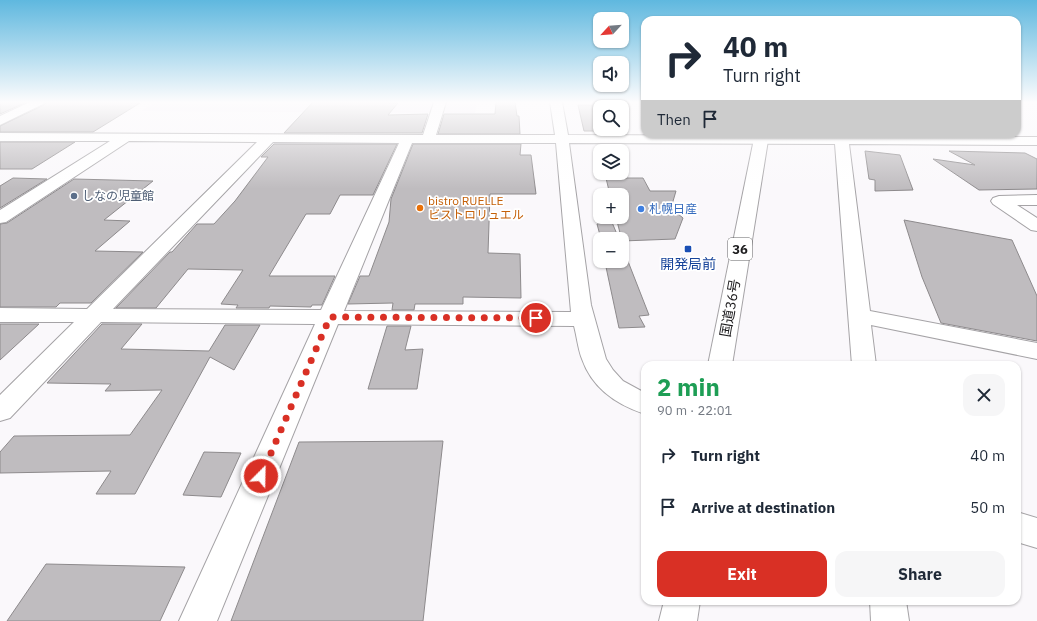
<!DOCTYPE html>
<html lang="en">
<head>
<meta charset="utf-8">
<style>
	body { margin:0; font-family:"IBM Plex Sans","Noto Sans JP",sans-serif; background:#f6f6f7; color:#1f2937; height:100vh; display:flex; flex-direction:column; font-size:15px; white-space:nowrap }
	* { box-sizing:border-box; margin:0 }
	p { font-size:13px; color:#747a83 }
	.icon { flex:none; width:22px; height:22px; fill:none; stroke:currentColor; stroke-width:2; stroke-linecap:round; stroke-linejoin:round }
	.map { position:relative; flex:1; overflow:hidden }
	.details { position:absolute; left:641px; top:361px; width:380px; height:244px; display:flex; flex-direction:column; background:#fff; border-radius:12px; box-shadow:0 1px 3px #0004 }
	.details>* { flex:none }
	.banner { position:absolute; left:641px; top:16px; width:380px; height:122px; border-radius:12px; box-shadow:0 1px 3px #0004; background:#fff; color:#1f2937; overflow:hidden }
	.needle { width:26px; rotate:244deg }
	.tools { position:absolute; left:593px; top:12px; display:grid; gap:8px }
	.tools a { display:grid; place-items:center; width:36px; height:36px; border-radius:8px; background:#fff; box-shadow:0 1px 3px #0004; font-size:20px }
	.pin { position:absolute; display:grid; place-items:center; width:34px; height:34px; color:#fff; margin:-17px; border:2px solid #fff; border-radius:50%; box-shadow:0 1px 4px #0007 }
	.me { position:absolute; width:44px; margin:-22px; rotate:23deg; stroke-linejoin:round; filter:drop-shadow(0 0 3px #0008) }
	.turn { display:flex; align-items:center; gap:14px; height:84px; padding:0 16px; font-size:18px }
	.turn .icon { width:52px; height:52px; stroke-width:2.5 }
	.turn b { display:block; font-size:28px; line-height:34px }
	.then { display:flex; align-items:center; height:38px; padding:0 16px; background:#0003; gap:8px; font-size:15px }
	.round { display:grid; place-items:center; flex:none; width:42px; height:42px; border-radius:12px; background:#f6f6f7 }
	.headline { display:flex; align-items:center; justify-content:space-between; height:68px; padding:0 16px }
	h1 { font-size:24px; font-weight:700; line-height:30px; color:#1e9e55 }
	.button { display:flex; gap:8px; margin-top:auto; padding:8px 16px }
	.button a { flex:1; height:46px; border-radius:12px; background:#d93025; color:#fff; font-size:16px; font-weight:700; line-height:46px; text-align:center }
	.button a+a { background:#f6f6f7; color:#1f2937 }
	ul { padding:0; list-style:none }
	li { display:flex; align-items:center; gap:12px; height:52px; padding:0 16px }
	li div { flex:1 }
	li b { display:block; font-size:15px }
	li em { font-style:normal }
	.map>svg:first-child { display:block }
	.built { fill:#f2ebf5 }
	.building { fill:#bfbcbf; stroke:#8d8a8c }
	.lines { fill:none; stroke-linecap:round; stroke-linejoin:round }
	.minor-casing { stroke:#a5a3a6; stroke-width:2 }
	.highway-casing { stroke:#a5a3a6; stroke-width:2 }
	.minor { fill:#fff; fill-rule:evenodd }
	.highway { fill:#fff; fill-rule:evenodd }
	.route { stroke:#d93025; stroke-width:7; stroke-dasharray:0 12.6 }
	.service-dot { fill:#5c6f8a; stroke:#fff; stroke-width:1.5 }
	.food-dot { fill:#e8710a; stroke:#fff; stroke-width:1.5 }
	.shop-dot { fill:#3f7fe0; stroke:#fff; stroke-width:1.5 }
	.transit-dot { fill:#1a4fb4; stroke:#fff; stroke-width:1.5 }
	.labels { text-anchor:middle; stroke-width:3.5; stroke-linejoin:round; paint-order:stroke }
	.far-service-label { font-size:12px; fill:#4e5e75; stroke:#fff; text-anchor:start }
	.far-food-label { font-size:12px; fill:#c56008; stroke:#fff; text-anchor:start }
	.far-shop-label { font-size:12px; fill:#366cbe; stroke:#fff; text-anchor:start }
	.shield { fill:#fff; stroke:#616062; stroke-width:1 }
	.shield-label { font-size:13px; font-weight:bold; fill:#1d1c1e }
	.transit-label { font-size:14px; fill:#164399; stroke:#fff }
	.street-label { font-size:14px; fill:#1d1c1e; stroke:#fff }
</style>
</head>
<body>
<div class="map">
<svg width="1037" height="621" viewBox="0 0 1037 621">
	<rect width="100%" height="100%" fill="#faf8fb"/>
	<polygon class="built" points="155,102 477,102 475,113 141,111"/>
	<g class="building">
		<polygon points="0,102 27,102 0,114"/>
		<polygon points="46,102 60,102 140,103 93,132 0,132 0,126 44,105"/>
		<polygon points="313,102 398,103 388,115 428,114 422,133 284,133"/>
		<polygon points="496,102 515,102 517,116 519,116 520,134 438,134 444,114 495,114"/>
		<polygon points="578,105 601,105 602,107 600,107 600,129 614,129 614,131 584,131"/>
		<polygon points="0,142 75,142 32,169 0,169"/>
		<polygon points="274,144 397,144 373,195 340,195 330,214 306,214 269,276 335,276 322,305 312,305 311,307 270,306 269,308 236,308 238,305 221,304 243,270 188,269 156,308 116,308 170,252 172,252 197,224 214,224 235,201 268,157 261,157"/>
		<polygon points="413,144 521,144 520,155 531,155 536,194 490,194 488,253 520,254 521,298 463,297 463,304 415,304 414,310 392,310 393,303 348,304 360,276 369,276 389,222 391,199"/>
		<polygon points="865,151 900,155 913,190 875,191 875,180 869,179"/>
		<polygon points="949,151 1025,153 1037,159 1037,189 979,190 933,159 975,165"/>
		<polygon points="13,178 47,179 0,208 0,186"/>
		<polygon points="606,178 643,178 650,191 676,191 671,208 683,218 675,239 622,241 616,217 622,217 622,195 610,195"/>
		<polygon points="74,179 153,181 104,220 130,221 95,251 143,252 91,303 60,303 56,307 0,307 0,224 7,223"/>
		<polygon points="611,220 619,239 601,239 597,224"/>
		<polygon points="904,220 1012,240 1037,296 1037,341 941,323 922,277"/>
		<polygon points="622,246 649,315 639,316 645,327 619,328 606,267 608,267 607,261 622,261"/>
		<polygon points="0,324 39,324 0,360"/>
		<polygon points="102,324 142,324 121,349 209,351 225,325 260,325 234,370 210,357 135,494 96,494 111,471 0,473 0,452 14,436 130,435 162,390 105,391 111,384 47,383"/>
		<polygon points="387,326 411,326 405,350 423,349 417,389 368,389"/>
		<polygon points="443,441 423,621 231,621 299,442"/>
		<polygon points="204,452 241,453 221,497 183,495"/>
		<polygon points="46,564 185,567 160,621 7,621"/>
	</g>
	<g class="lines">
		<g class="minor-casing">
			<g id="minor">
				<polygon points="30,102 45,102 43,104 0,125 0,116"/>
				<path d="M434,102H446L436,135H555L550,102H562L568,135L835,136L834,134H848V136L1037,137V145L849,144L870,311L1037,343V359L871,325L876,365H852L835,144L569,143L591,305L606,359L613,370L623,381L645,393V414C617,405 592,388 582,359C578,349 577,337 574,326L338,324L217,621H179L315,324L101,322L10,418L0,421V395L74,322H0V308L87,309L257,142L129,141L6,222L0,223V210L110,141H0V133L423,135ZM273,142L399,143L321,310L113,309ZM412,143H556L571,312L344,311Z"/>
				<polygon points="1037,195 1037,205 1017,205 1037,218 1037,231 1031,230 993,204 991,201 993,198 999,196"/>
				<polygon points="1017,512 1037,518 1037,548 1017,542"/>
				<polygon points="870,601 906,601 909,621 871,621"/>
			</g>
		</g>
		<g class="highway-casing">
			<g id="highway">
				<polygon points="755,134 769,134 732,365 708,365"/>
				<polygon points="664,601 700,601 697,621 659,621"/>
			</g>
		</g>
		<use href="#minor" class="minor"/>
		<use href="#highway" class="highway"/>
	</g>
	<linearGradient id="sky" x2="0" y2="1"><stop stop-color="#5fb8df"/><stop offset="0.54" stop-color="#fdfcfd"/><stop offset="1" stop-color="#fdfcfd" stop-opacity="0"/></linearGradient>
	<rect width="1037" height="189" fill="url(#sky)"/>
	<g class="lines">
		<polyline class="route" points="261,476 330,317 536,318"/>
	</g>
	<circle class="service-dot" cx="74" cy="196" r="4"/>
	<circle class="food-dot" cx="420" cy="208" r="4"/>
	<circle class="shop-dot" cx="641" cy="209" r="4"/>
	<rect class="transit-dot" x="684" y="245" width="8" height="8" rx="2"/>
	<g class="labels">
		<g class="far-service-label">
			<text x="82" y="200">しなの児童館</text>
		</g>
		<g class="far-food-label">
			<text x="428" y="205">bistro RUELLE<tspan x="428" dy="14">ビストロリュエル</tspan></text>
		</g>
		<g class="far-shop-label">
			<text x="649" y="213">札幌日産</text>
		</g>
		<rect class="shield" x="728" y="238" width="24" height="22" rx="3"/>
		<g class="shield-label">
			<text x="740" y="254">36</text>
		</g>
		<g class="transit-label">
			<text x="688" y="269">開発局前</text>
		</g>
		<g class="street-label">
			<text transform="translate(730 308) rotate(-80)" y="5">国道36号</text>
		</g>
	</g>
</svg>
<div class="tools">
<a><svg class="needle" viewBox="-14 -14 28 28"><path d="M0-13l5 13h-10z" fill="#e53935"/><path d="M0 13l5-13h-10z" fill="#747a83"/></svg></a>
<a><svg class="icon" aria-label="sound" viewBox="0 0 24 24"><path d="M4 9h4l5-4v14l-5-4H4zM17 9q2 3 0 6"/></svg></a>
<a><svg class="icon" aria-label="search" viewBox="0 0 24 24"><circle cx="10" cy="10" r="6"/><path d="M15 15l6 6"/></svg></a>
<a><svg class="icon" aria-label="layers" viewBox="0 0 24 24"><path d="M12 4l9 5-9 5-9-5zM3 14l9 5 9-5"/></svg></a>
<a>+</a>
<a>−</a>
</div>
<div class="pin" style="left:536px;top:318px;background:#d93025"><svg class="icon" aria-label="arrive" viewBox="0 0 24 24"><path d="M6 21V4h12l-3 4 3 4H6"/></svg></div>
<svg class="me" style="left:261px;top:476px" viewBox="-20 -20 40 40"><circle r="17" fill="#d93025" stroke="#fff" stroke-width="3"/><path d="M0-11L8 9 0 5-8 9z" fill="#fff"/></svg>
<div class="banner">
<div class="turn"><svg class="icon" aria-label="right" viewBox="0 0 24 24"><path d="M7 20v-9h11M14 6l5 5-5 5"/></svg><div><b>40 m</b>Turn right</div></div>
<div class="then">Then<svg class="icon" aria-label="arrive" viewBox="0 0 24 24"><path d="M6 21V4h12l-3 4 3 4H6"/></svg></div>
</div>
<section class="details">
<div class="headline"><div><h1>2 min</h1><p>90 m · 22:01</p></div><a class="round"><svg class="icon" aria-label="close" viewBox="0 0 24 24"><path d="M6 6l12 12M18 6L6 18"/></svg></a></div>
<ul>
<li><svg class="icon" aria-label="right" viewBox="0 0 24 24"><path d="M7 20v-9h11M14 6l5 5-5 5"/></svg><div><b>Turn right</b></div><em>40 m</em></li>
<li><svg class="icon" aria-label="arrive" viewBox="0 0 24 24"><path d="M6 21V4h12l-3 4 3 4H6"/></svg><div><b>Arrive at destination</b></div><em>50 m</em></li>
</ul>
<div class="button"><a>Exit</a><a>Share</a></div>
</section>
</div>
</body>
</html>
